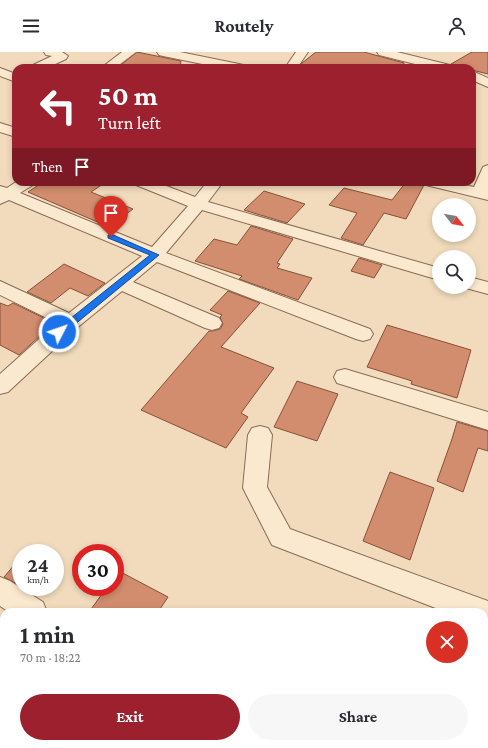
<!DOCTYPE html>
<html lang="en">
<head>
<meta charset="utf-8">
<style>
	body { margin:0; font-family:"Crimson Pro",serif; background:#f7f7f7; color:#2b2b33; height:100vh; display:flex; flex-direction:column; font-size:15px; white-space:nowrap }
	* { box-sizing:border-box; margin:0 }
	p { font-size:13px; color:#7c7c81 }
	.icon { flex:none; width:22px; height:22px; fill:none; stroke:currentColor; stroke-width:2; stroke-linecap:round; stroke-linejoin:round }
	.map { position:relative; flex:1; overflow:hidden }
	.panel { position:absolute; left:0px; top:556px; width:488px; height:140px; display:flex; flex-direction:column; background:#fff; border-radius:12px 12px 0 0; box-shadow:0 2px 6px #0003 }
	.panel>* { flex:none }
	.guide { position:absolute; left:12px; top:12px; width:464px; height:122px; border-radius:12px; box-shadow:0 2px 6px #0003; background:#9d202e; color:#fff; overflow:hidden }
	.needle { width:26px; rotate:121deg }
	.buttons { position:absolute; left:432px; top:146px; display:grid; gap:8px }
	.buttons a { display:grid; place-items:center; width:44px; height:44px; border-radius:50%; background:#fff; box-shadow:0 2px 6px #0003; font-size:20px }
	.speed { position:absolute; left:12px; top:492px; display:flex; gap:8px; font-size:20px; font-weight:700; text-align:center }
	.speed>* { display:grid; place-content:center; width:52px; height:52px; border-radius:50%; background:#fff; box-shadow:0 2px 6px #0003; line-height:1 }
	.speed small { font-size:10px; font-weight:400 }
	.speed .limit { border:6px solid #d22; background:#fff; color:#111 }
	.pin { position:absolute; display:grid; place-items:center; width:34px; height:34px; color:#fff; margin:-41px -17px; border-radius:50% 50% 50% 0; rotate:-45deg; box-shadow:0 0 4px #0007 }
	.pin .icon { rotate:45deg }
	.me { position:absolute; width:44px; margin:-22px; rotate:49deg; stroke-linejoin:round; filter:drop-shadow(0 0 3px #0008) }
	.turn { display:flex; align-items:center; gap:14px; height:84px; padding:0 20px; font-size:18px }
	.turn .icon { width:52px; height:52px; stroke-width:2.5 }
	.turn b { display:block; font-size:28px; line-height:34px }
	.then { display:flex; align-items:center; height:38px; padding:0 20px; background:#0003; gap:8px; font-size:15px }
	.round { display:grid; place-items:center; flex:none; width:42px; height:42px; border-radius:21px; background:#f7f7f7 }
	.overview { display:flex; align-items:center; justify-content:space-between; height:68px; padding:0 20px }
	h1 { font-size:24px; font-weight:700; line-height:30px }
	.button { display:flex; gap:8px; margin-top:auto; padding:8px 20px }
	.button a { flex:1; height:46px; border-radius:24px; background:#9d202e; color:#fff; font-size:16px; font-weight:700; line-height:46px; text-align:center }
	.button a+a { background:#f7f7f7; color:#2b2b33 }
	header { display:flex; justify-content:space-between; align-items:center; height:52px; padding:0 20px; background:#fff; font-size:18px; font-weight:700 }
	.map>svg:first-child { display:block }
	.building { fill:#d28d6e; stroke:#8a5038 }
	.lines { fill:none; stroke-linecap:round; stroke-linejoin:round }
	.minor-casing { stroke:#896b54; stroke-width:2 }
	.minor { fill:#fbe9cf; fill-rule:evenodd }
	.route { fill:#1a73e8; stroke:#114b97 }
</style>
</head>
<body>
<header><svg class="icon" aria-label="menu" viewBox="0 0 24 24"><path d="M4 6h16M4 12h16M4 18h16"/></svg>Routely<svg class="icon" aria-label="person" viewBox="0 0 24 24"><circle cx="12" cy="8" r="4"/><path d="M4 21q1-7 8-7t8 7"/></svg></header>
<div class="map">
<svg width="488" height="696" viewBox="0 0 488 696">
	<rect width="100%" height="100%" fill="#f1dbbc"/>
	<g class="building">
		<polygon points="137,0 181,9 180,16 117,16"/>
		<polygon points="316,0 364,0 404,11 403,16 299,16 302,11"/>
		<polygon points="472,0 488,0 488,22 472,18 472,16 465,16 451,12"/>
		<polygon points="43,130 61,130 67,133 71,130 106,130 91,140 133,157 109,175 28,140"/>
		<polygon points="406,130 423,130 424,133 406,167 384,161 363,193 341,186 357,161 329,153 344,136 392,148"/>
		<polygon points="264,139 280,144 305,152 287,171 244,158"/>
		<polygon points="251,174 293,187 277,211 280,212 277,216 312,226 298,248 239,227 242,224 195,209 214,187 237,193"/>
		<polygon points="359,206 382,213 374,226 351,219"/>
		<polygon points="64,212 105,231 88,244 70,236 51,251 27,240"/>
		<polygon points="228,239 260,251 221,295 274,316 241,361 248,365 226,396 141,358 209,279 212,279 220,277 223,272 220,265 222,263 210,258"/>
		<polygon points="0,251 8,254 13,251 54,271 19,303 0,293"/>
		<polygon points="387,273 471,298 457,346 411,332 412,329 367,315"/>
		<polygon points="297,329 338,342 317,389 274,375"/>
		<polygon points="457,370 488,379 488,399 478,396 463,440 437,429 452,387"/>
		<polygon points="390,420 434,436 410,508 363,489"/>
		<polygon points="21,505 21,534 4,525"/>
		<polygon points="115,517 168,545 158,560 89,560 107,535 115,535"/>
	</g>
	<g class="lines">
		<g class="minor-casing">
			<g id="minor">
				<polygon points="44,0 62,0 68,4 66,7 47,16 31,16 33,13 52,4 46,3"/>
				<polygon points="122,0 136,0 115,16 101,16"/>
				<polygon points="157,0 180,0 239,12 243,13 245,16 222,16 163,4 159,3"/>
				<polygon points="296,0 308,0 297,16 285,16"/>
				<polygon points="377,0 397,0 450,13 452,16 431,16 379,3"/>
				<polygon points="0,16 16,22 16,30 0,24"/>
				<polygon points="472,19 488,26 488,35 472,28"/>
				<polygon points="0,71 16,76 16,85 0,80"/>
				<polygon points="488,113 488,148 426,133 424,130 452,130 474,135 483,115"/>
				<polygon points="16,130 35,130 33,133 20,141 152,195 188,154 136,133 134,130 156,130 195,145 207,130 223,130 208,150 439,216 439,228 202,158 166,201 370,277 373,282 370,287 363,289 356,287 157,210 133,230 219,266 222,271 219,276 212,278 205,276 122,239 78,275 8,340 0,342 0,322 57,271 0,243 0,229 69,261 142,204 9,148 0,152 0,134 7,136"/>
				<polygon points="469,225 488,230 488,242 462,235 469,235"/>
				<polygon points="345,317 488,360 488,378 337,331 334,325 337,319"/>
				<polygon points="260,374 268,376 272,383 267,435 290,477 488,549 488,571 484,573 484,560 446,560 272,493 243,436 248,383 252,376"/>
				<polygon points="0,525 10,529 43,550 47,560 9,560 0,554"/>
				<polygon points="90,692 122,692 120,696 88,696"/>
				<polygon points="124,692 161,692 163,696 126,696"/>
			</g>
		</g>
		<use href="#minor" class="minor"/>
	</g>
	<polygon class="route" points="111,182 159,203 62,283 56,283 55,280 56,278 150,203 108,186 108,183"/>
</svg>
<div class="buttons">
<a><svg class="needle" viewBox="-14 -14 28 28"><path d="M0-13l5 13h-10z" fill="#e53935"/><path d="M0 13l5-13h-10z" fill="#7c7c81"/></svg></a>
<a><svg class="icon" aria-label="search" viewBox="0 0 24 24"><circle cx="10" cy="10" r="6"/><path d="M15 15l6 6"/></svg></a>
</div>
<div class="speed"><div>24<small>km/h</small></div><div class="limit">30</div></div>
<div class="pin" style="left:111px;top:185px;background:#d93025"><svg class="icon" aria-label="arrive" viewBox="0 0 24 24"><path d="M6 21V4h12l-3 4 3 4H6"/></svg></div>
<svg class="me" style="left:59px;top:280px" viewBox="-20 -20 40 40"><circle r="17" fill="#1a73e8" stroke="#fff" stroke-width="3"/><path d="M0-11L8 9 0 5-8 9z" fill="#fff"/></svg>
<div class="guide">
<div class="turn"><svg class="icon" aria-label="left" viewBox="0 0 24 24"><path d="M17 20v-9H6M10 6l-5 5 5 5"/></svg><div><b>50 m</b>Turn left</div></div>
<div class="then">Then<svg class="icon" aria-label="arrive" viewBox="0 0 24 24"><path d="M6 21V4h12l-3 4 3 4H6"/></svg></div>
</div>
<section class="panel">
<div class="overview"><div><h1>1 min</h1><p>70 m · 18:22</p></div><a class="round" style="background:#d93025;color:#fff"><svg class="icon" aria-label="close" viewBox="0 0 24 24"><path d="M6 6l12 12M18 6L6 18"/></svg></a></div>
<div class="button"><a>Exit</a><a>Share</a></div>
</section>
</div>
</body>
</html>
